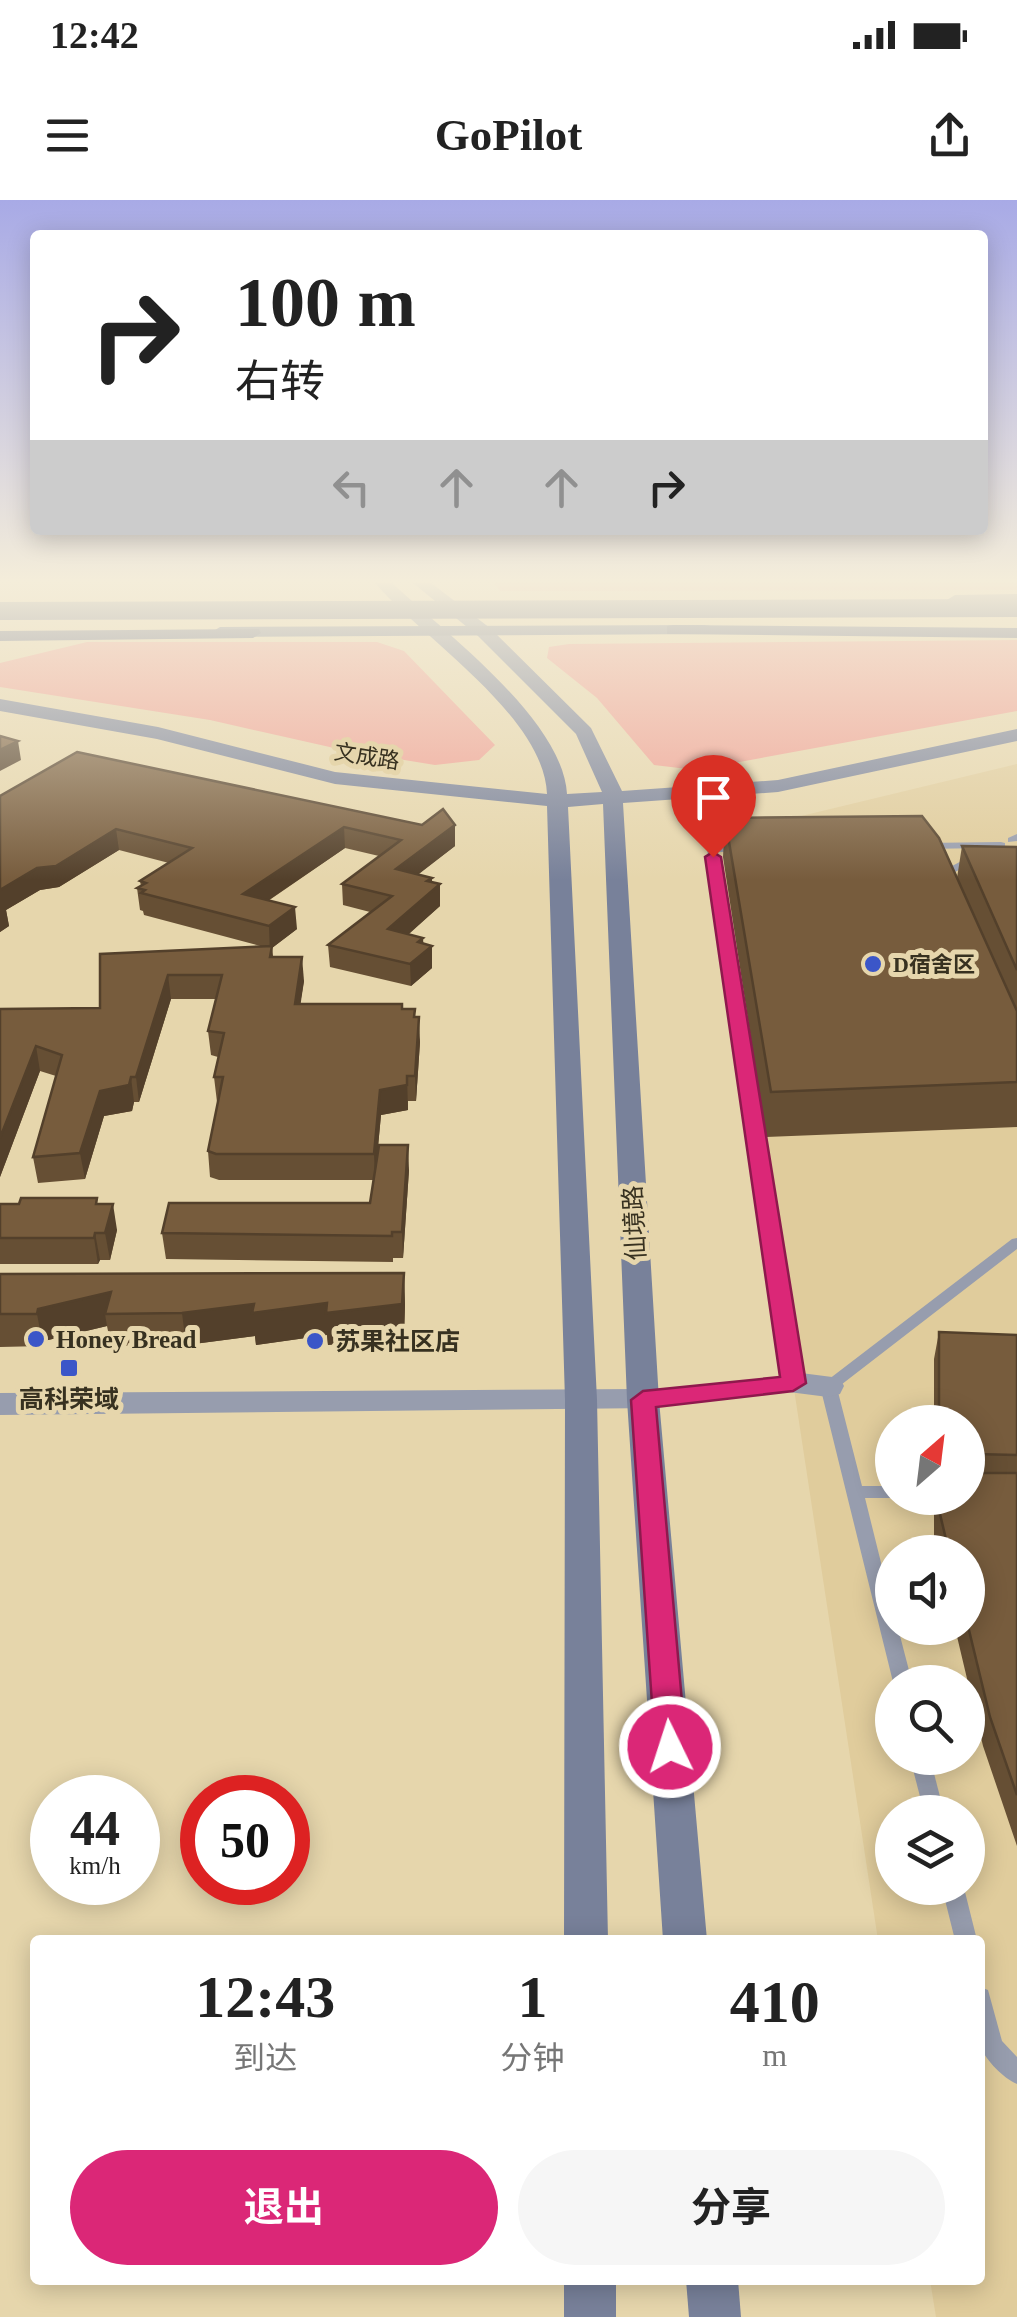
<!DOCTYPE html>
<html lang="zh">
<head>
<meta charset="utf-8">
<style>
	body { margin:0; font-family:"Times New Roman","Noto Sans SC",serif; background:#f6f6f6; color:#222; height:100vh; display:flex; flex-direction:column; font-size:38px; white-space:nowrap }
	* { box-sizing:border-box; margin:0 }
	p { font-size:32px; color:#767676 }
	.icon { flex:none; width:55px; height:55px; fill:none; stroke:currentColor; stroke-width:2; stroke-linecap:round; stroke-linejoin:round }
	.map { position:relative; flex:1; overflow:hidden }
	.side { position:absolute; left:30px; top:1735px; width:955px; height:350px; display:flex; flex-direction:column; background:#fff; border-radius:10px; box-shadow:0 5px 25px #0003 }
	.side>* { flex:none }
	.banner { position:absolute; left:30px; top:30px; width:958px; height:305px; border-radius:10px; box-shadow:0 5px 25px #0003; background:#fff; color:#222; overflow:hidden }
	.needle { width:65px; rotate:28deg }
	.controls { position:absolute; left:875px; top:1205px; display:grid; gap:20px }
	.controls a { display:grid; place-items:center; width:110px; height:110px; border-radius:50%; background:#fff; box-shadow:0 5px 25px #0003; font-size:50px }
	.speed { position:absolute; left:30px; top:1575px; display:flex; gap:20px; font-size:50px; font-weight:700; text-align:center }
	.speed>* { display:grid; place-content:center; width:130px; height:130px; border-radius:50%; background:#fff; box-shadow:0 5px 25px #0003; line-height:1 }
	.speed small { font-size:25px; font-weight:400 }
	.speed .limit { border:15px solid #d22; background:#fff; color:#111 }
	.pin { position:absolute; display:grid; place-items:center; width:85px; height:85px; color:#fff; margin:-102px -42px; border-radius:50% 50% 50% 0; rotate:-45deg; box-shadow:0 0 10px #0007 }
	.pin .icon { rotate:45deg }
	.me { position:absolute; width:110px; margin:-55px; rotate:356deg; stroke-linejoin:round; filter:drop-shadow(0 0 8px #0008) }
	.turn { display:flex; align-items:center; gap:35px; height:210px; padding:0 40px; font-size:45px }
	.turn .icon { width:130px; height:130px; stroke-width:2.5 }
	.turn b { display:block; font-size:70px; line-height:85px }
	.lanes { display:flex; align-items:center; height:95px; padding:0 40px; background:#0003; justify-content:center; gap:50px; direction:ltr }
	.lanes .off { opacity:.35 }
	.eta { display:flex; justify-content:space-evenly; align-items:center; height:170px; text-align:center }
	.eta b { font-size:60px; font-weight:700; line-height:70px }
	.action { display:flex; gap:20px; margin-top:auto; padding:20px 40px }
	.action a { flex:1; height:115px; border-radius:60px; background:#db2777; color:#fff; font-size:40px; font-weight:700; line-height:115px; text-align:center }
	.action a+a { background:#f6f6f6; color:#222 }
	.status { display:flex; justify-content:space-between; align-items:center; height:70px; padding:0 50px; background:#fff; direction:ltr }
	.status svg { height:28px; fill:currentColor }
	header { display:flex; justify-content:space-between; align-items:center; height:130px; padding:0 40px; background:#fff; font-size:45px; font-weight:700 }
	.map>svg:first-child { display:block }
	.built { fill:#e0cc9c; fill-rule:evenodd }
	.green { fill:#ef9e92 }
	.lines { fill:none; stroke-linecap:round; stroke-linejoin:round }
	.lane { fill:#979dae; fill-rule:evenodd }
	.street { fill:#979dae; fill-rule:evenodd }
	.secondary { fill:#78819a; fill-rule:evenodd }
	.primary { fill:#616d8a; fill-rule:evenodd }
	.highway { fill:#4f5b7d; fill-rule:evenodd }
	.highway-bridge { stroke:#4f5b7d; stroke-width:18 }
	.wall { fill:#664f34 }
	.shaded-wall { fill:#53402b }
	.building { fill:#775c3d; stroke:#53402b; stroke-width:2.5 }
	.route { fill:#db2777; stroke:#8e194d; stroke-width:2.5 }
	.poi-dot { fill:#3b56c8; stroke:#e6d6ac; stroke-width:4 }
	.labels { text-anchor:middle; stroke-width:10; stroke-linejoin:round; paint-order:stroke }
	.far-street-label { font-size:22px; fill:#373120; stroke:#e6d6ac }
	.far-poi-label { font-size:22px; font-weight:bold; fill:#373120; stroke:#e6d6ac; text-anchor:start }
	.street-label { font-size:25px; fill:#373120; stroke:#e6d6ac }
	.poi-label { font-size:25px; font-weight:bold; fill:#373120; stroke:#e6d6ac; text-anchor:start }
</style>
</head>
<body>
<div class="status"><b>12:42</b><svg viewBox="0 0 49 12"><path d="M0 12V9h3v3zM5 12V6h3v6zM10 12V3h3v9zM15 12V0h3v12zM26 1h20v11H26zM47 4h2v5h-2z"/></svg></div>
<header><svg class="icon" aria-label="menu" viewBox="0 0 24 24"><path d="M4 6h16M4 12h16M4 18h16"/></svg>GoPilot<svg class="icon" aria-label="share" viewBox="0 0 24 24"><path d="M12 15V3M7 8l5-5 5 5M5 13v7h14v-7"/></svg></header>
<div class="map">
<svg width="1017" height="2117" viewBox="0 0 1017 2117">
	<rect width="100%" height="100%" fill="#e6d6ac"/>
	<path class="built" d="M1017,564V2117H936L930,2080H980V1740H878L710,638ZM892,1222H968V1298H892ZM892,1352H968V1428H892ZM892,1482H968V1558H892ZM892,1612H968V1688H892Z"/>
	<g class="green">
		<polygon points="494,383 1017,383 1017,390 500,391"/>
		<polygon points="1017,440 1017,511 696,570 654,565 597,498 547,458 549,447 569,444"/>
		<polygon points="87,442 377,442 404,451 495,545 479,560 435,565 343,550 210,520 0,487 0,463"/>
	</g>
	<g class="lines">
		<g class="lane">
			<polygon points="1017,634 1017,641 1008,642 1008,638"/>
			<polygon points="1001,642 1005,643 1005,647 941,679 936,676 937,674 986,648 923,649 918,646 923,643"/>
			<polygon points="712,646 739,646 744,649 739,652 718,652 801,1183 793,1188 643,1205 637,1204 635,1200 637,1196 784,1179 707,649"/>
			<polygon points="1017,1038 1017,1049 837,1188 862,1286 892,1286 894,1298 865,1298 892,1407 892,1428 898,1428 912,1482 893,1482 820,1186 1012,1039"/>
			<polygon points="910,1558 930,1558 944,1612 924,1612"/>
			<polygon points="942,1688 964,1688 977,1740 955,1740"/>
			<path d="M980,1787L988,1790L1002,1841L1017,1857V1884C1003,1878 987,1861 980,1847Z"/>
		</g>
		<g class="street">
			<polygon points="793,1172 840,1178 844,1186 840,1194 828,1197 781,1191 777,1183 781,1175"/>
			<polygon points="643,1189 655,1192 659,1200 655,1208 0,1215 0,1193"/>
		</g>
		<g class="secondary">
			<path d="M375,383H392C444,432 563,520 567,594L602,592L576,534L478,436L413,383H431L490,428L591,528L622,591L778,580L1017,529V541L778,592L623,603L659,1200L707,1740H663L627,1200L603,604L568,607L597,1200L608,1740H564L565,1200L547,606L335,584L157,539L0,511V499L158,527L335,572L547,594C544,516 423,439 375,383Z"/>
			<rect x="564" y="2080" width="52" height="37"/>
			<polygon points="686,2080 738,2080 741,2117 689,2117"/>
		</g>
		<polygon class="primary" points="704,425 710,426 710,434 220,437 212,432 220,427"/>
		<g class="highway">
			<polygon points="1017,394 1017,404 955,405 947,400 955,395"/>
			<polygon points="673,425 1017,428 1017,438 667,434 667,426"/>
			<polygon points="259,429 261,433 253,438 0,441 0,431"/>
		</g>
		<polyline class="highway-bridge" points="0,411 1017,408"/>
	</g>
	<g class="wall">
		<polygon points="0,596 422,625 455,625 455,646 418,674 432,682 440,684 440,706 408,734 423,744 432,768 411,786 330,767 328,745 370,712 343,705 342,684 379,656 345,648 268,701 297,729 272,748 273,757 304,781 300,804 402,809 415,817 420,842 416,901 408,901 408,910 381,915 377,956 409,970 403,1058 393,1058 393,1062 166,1059 162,1033 370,1003 374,980 219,980 210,977 208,951 219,902 217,902 214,877 218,857 211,855 208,831 216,799 171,799 139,902 134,902 132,911 104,916 85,979 38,983 33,957 56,876 40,871 0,977 0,809 100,808 100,754 264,747 144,715 143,711 140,710 137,688 141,686 140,681 169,663 119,650 59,687 40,690 6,710 9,726 0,732"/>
		<polygon points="725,618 957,678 962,646 1017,647 1017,927 766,937 723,657"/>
		<polygon points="0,1004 98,1004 117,1030 110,1060 100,1060 98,1064 0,1064"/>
		<polygon points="404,1073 405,1105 404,1136 328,1145 327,1135 256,1145 255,1136 186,1145 111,1146 107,1126 44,1141 43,1146 0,1147 0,1074"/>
		<polygon points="939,1132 1017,1135 1017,1646 983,1546 955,1428 968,1428 968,1352 937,1352 934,1342 934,1298 968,1298 968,1222 934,1222 934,1159"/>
	</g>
	<g class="shaded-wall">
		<polygon points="18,541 21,560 0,571 0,550"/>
		<polygon points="455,625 455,646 397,691 396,669"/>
		<polygon points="344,627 345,648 245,716 243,694"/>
		<polygon points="116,629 119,650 59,687 40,690 6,710 9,726 0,732 0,690 37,668"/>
		<polygon points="432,678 432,691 440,684 440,706 389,752 388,729"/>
		<polygon points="295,707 297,729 272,748 274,770 270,757 269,726"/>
		<polygon points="423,738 424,752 432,746 432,768 411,786 410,764 418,742"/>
		<polygon points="302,757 304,781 297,828 295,804"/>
		<polygon points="168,775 171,799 139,902 136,877"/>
		<polygon points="419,817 420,842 416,901 415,876"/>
		<polygon points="36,846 40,871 0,977 0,938"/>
		<polygon points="407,876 408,910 381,915 375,980 374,954 380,890"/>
		<polygon points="131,877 134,902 132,911 104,916 85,979 80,953 100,891"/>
		<polygon points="408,945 409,970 403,1058 402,1032"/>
		<polygon points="113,1004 117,1030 110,1060 105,1033"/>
		<polygon points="95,1033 100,1060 98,1064 94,1038"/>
		<polygon points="404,1073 405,1105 404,1136 328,1145 327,1135 256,1145 255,1136 186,1145 182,1113"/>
		<polygon points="111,1092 105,1114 107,1126 44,1141 43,1146 37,1114 38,1109"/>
	</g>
	<g class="building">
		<polygon points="0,536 18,541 0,550"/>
		<polygon points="77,552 422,625 443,609 455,625 396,669 432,678 427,681 440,684 388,729 423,738 418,742 432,746 410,764 328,745 392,696 342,684 401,640 344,627 243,694 295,707 269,726 141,693 145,690 137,688 146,683 140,681 192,648 116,629 56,666 37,668 0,690 0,596"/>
		<polygon points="922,616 939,638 1017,811 1017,882 771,892 725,618"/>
		<polygon points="962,646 1017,647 1017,770"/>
		<polygon points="272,746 270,757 302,757 295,804 402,804 402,809 415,809 414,817 419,817 415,876 407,876 407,885 380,890 374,954 216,954 208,951 223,877 214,877 224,833 208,831 222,775 168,775 136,877 131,877 129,885 100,891 80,953 33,957 62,855 36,846 0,938 0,809 100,808 100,754"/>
		<polygon points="379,945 408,945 402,1032 392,1032 392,1036 162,1033 169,1003 370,1003"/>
		<polygon points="21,998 97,998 96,1004 113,1004 105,1033 95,1033 94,1038 0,1038 0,1004 19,1004"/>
		<polygon points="404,1073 402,1104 326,1113 327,1103 252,1113 254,1104 182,1113 105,1114 111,1092 38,1109 37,1114 0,1114 0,1074"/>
		<polygon points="939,1132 1017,1135 1017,1255 974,1254 968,1269 972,1273 1017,1273 1017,1595 990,1517 968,1426 968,1352 949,1352 940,1314 940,1298 968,1298 968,1222 939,1222"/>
	</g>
	<linearGradient id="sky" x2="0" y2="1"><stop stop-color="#a8aae6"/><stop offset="0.56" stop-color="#f4edda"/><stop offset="1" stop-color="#f4edda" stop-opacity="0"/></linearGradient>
	<rect width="1017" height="680" fill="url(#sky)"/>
	<polygon class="route" points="713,652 721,657 806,1183 793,1191 656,1207 686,1547 681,1556 670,1559 659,1556 655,1547 631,1200 643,1191 780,1177 705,657"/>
	<g class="poi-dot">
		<circle cx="873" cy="764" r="10"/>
		<circle cx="36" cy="1139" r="10"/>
		<circle cx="315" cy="1141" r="10"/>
		<rect x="59" y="1158" width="20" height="20" rx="5"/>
	</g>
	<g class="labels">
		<g class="far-street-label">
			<text transform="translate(367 556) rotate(9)" y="8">文成路</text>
		</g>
		<g class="far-poi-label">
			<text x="893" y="772">D宿舍区</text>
		</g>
		<g class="street-label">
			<text transform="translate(634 1023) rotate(-93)" y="9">仙境路</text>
		</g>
		<g class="poi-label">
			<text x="56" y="1148">Honey Bread</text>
			<text x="335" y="1150">苏果社区店</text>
			<text x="69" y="1208" text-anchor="middle">高科荣域</text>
		</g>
	</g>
</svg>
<div class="controls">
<a><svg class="needle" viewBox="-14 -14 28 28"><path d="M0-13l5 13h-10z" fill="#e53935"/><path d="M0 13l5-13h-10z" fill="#767676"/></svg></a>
<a><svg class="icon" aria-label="sound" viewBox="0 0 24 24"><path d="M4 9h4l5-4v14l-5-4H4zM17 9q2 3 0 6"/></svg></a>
<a><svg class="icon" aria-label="search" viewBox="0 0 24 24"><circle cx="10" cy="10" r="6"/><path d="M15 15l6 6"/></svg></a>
<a><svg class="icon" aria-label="layers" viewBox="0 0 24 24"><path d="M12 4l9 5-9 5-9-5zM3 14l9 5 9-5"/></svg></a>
</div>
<div class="speed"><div>44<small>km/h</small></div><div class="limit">50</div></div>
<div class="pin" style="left:713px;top:657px;background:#d93025"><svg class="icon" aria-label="arrive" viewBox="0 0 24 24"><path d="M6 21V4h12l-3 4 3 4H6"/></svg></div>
<svg class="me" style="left:670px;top:1547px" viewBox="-20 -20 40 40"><circle r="17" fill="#db2777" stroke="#fff" stroke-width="3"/><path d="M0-11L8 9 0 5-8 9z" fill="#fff"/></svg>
<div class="banner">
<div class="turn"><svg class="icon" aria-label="right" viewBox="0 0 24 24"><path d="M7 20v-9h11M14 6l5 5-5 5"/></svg><div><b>100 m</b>右转</div></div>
<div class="lanes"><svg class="icon off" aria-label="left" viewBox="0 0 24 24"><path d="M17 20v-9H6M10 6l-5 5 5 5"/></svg><svg class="icon off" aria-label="ahead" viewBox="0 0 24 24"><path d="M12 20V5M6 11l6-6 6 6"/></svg><svg class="icon off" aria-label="ahead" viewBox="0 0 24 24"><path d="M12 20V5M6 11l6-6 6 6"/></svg><svg class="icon" aria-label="right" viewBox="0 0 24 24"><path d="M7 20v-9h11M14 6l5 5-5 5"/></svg></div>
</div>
<section class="side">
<div class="eta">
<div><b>12:43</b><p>到达</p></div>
<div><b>1</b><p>分钟</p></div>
<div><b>410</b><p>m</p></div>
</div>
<div class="action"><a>退出</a><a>分享</a></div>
</section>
</div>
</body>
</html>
